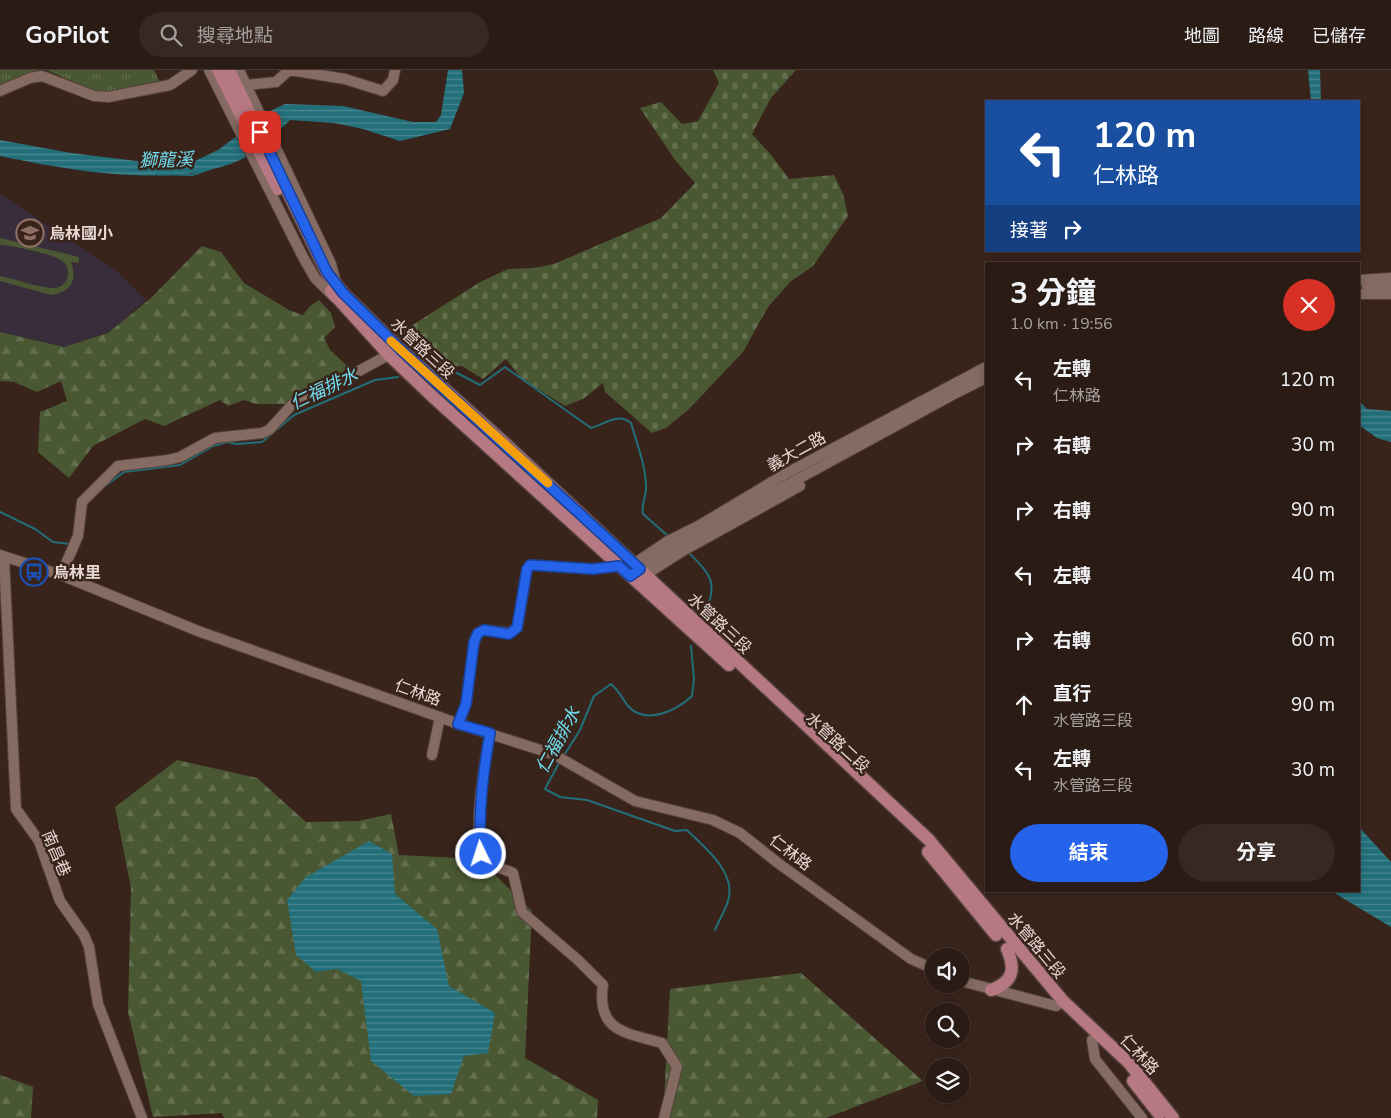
<!DOCTYPE html>
<html lang="zh-TW">
<head>
<meta charset="utf-8">
<style>
	body { margin:0; font-family:"Nunito Sans","Noto Sans TC",sans-serif; background:#372822; color:#f1f3f6; height:100vh; display:flex; flex-direction:column; font-size:19px; white-space:nowrap }
	* { box-sizing:border-box; margin:0 }
	p { font-size:16px; color:#a6a1a0 }
	.icon { flex:none; width:28px; height:28px; fill:none; stroke:currentColor; stroke-width:2; stroke-linecap:round; stroke-linejoin:round }
	.map { position:relative; flex:1; overflow:hidden }
	.drawer { position:absolute; left:985px; top:192px; width:375px; height:630px; display:flex; flex-direction:column; background:#2b1b15; border-radius:0px; box-shadow:0 2px 8px #0003,0 0 0 1px #473934 }
	.drawer>* { flex:none }
	.banner { position:absolute; left:985px; top:30px; width:375px; height:152px; border-radius:0px; box-shadow:0 2px 8px #0003,0 0 0 1px #473934; background:#1a4fa0; color:#fff; overflow:hidden }
	.buttons { position:absolute; left:925px; top:878px; display:grid; gap:10px }
	.buttons a { display:grid; place-items:center; width:45px; height:45px; border-radius:50%; background:#2b1b15; box-shadow:0 2px 8px #0003,0 0 0 1px #473934; font-size:25px }
	.pin { position:absolute; display:grid; place-items:center; width:42px; height:42px; color:#fff; margin:-21px; border-radius:10px; box-shadow:0 2px 8px #0006 }
	.me { position:absolute; width:55px; margin:-28px; rotate:356deg; stroke-linejoin:round; filter:drop-shadow(0 0 4px #0008) }
	.turn { display:flex; align-items:center; gap:18px; height:105px; padding:0 25px; font-size:22px }
	.turn .icon { width:65px; height:65px; stroke-width:2.5 }
	.turn b { display:block; font-size:35px; line-height:42px }
	.then { display:flex; align-items:center; height:48px; padding:0 25px; background:#0003; gap:10px; font-size:19px }
	.round { display:grid; place-items:center; flex:none; width:52px; height:52px; border-radius:26px; background:#372822 }
	.headline { display:flex; align-items:center; justify-content:space-between; height:85px; padding:0 25px }
	h1 { font-size:30px; font-weight:700; line-height:38px }
	.button { display:flex; gap:10px; margin-top:auto; padding:10px 25px }
	.button a { flex:1; height:58px; border-radius:30px; background:#2563eb; color:#fff; font-size:20px; font-weight:700; line-height:58px; text-align:center }
	.button a+a { background:#372822; color:#f1f3f6 }
	ul { padding:0; list-style:none }
	li { display:flex; align-items:center; gap:15px; height:65px; padding:0 25px }
	li div { flex:1 }
	li b { display:block; font-size:19px }
	li em { font-style:normal }
	header { display:flex; align-items:center; gap:30px; box-sizing:border-box; height:70px; padding:0 25px; background:#2b1b15; border-bottom:1px solid #473934 }
	header strong { font-size:24px }
	nav { display:flex; gap:28px; margin-inline-start:auto; font-size:18px }
	.search { width:350px; height:45px; background:#372822; display:flex; align-items:center; gap:12px; box-sizing:border-box; padding:0 18px; border-radius:28px; color:#a6a1a0; font-size:19px }
	.map>svg:first-child { display:block }
	.education { fill:#392d3b }
	.grass { fill:url(#grass-tufts) }
	.forest { fill:url(#forest-firs) }
	.cemetery { fill:url(#cemetery-stones) }
	.garden { fill:#495832 }
	.water { fill:url(#water-rules) }
	.lines { fill:none; stroke-linecap:round; stroke-linejoin:round }
	.stream { stroke:#226f7a; stroke-width:2 }
	.minor-casing { stroke:#54423b; stroke-width:12 }
	.major-casing { stroke:#54423b; stroke-width:15 }
	.minor { stroke:#856b62; stroke-width:10 }
	.major { stroke:#b67983; stroke-width:12 }
	.route-casing { stroke:#184099; stroke-width:12 }
	.route { stroke:#2563eb; stroke-width:9 }
	.slow { stroke:#f59e0b; stroke-width:9 }
	.labels { text-anchor:middle; stroke-width:5; stroke-linejoin:round; paint-order:stroke }
	.poi-label { font-size:16px; font-weight:bold; fill:#e7d8d3; stroke:#39241c; text-anchor:start }
	.street-label { font-size:16px; fill:#e7d8d3; stroke:#39241c }
	.water-label { font-size:18px; font-style:italic; fill:#6fdeef; stroke:#39241c }
</style>
</head>
<body>
<header>
<strong>GoPilot</strong>
<div class="search"><svg class="icon" aria-label="search" viewBox="0 0 24 24"><circle cx="10" cy="10" r="6"/><path d="M15 15l6 6"/></svg>搜尋地點</div>
<nav><a>地圖</a><a>路線</a><a>已儲存</a></nav>
</header>
<div class="map">
<svg width="1391" height="1048" viewBox="0 0 1391 1048">
	<defs>
		<pattern id="grass-tufts" width="24" height="20" patternUnits="userSpaceOnUse" patternTransform="scale(1.25)"><rect width="24" height="20" fill="#495832"/><path d="M3 7l-1-3M5 7V3M7 7l1-3M15 17l-1-3M17 17v-4M19 17l1-3" fill="none" stroke="#636f4f"/></pattern>
		<pattern id="forest-firs" width="22" height="20" patternUnits="userSpaceOnUse" patternTransform="scale(1.25)"><rect width="22" height="20" fill="#495832"/><path d="M5 1l3.5 6h-7zM16 11l3.5 6h-7z" fill="#636f4f"/></pattern>
		<pattern id="cemetery-stones" width="16" height="16" patternUnits="userSpaceOnUse" patternTransform="scale(1.25)"><rect width="16" height="16" fill="#495832"/><path d="M2 7V4a2 2 0 0 1 4 0v3zM10 15v-3a2 2 0 0 1 4 0v3z" fill="#636f4f"/></pattern>
		<pattern id="water-rules" width="6" height="5" patternUnits="userSpaceOnUse" patternTransform="scale(1.25)"><rect width="6" height="5" fill="#226f7a"/><path d="M0 2.5h6" fill="none" stroke="#4d8992"/></pattern>
	</defs>
	<rect width="100%" height="100%" fill="#39241c"/>
	<polygon class="education" points="0,124 119,203 146,230 108,263 64,277 0,262"/>
	<g class="grass">
		<polygon points="0,0 40,0 0,15"/>
		<polygon points="46,0 154,0 160,13 100,23"/>
	</g>
	<g class="forest">
		<path d="M202,176L221,182L244,213L289,240L303,245L310,236L319,230L331,243L335,257L324,268L330,280L347,296C335,318 322,312 301,320C296,323 291,330 287,334H256L244,330L228,336L220,330L164,356L145,349L93,376L69,408L38,382L40,342L67,331L61,311L37,322L14,312L0,311V262L64,277L108,263L151,228Z"/>
		<polygon points="177,690 257,708 306,752 358,751 391,744 399,785 479,789 532,841 525,988 598,1030 597,1048 224,1048 222,1043 153,1047 128,942 131,818 115,737"/>
		<polygon points="801,903 923,1011 826,1048 663,1048 670,919"/>
		<polygon points="0,1005 33,1017 31,1048 0,1048"/>
	</g>
	<polygon class="cemetery" points="713,0 796,0 771,28 752,64 772,86 789,109 834,105 843,124 848,146 813,196 790,212 768,237 743,282 689,339 666,358 652,363 605,322 603,313 583,329 565,336 521,308 506,289 483,309 462,296 433,298 397,265 480,212 508,199 535,198 554,194 661,148 695,113 675,90 640,38 661,32 682,54 698,51 719,13"/>
	<path class="garden" d="M0,168L79,187V193L71,192C78,210 71,222 51,225L0,211V206C17,209 37,218 54,218C69,218 73,197 61,190C52,184 10,175 0,175Z"/>
	<g class="water">
		<path d="M448,0H462L464,23L450,59L400,71L363,59L334,53L290,50C276,64 257,82 240,90C174,120 68,100 0,86V70L71,83L161,94L195,91L218,80L272,40L285,34L343,36L413,52H436L441,45Z"/>
		<polygon points="1308,0 1320,0 1321,31 1311,31"/>
		<polygon points="1359,331 1367,339 1391,341 1391,372 1377,368 1359,355"/>
		<polygon points="1359,757 1391,792 1391,857 1331,821 1359,821"/>
		<polygon points="369,771 392,784 395,824 437,859 449,916 495,943 488,983 464,986 451,1024 414,1026 371,991 361,911 337,899 316,902 296,885 287,830 306,807"/>
	</g>
	<g class="lines">
		<g class="stream">
			<polyline points="156,104 192,105 210,99"/>
			<path d="M439,304L457,303L480,315L505,297L591,358C605,354 618,342 631,353C637,374 646,396 646,418C646,428 641,434 643,444L668,466"/>
			<polyline points="1359,330 1361,337"/>
			<polyline points="101,419 124,402 180,395 213,376 227,372 237,374 262,372 294,345 375,310 398,307"/>
			<polyline points="0,442 35,459 53,472 69,474"/>
			<polyline points="81,471 83,461"/>
			<path d="M688,482C710,504 719,512 705,543"/>
			<path d="M563,687L580,660L594,626L611,614C619,621 622,628 628,636C646,656 677,640 692,626L694,609L691,576"/>
			<path d="M559,693L545,719L560,727L587,730L675,761L687,760C704,777 734,800 729,827C727,838 719,850 715,860"/>
		</g>
		<g class="minor-casing">
			<g id="minor">
				<polyline points="209,0 303,187 315,208 335,228"/>
				<polyline points="239,0 331,194 336,213"/>
				<polyline points="247,15 276,12 288,1 296,1 345,9 383,21 393,10 395,0"/>
				<polyline points="0,21 30,8 42,6 94,26 108,27 170,15 192,0"/>
				<polyline points="1359,210 1391,208"/>
				<polyline points="1367,216 1391,216"/>
				<polyline points="1359,224 1391,224"/>
				<polyline points="0,485 61,505 198,561 459,654 553,684 635,731 713,750 740,763 778,793 889,873 911,889 934,899"/>
				<polyline points="4,487 16,739 39,771 60,831 84,865 89,877 98,934 142,1048"/>
				<polyline points="628,498 668,471 700,455 787,403 986,297"/>
				<polyline points="635,502 677,475 954,324 986,308"/>
				<polyline points="61,505 78,466 82,432 118,396 168,390 180,387 215,368 262,363 269,360 299,327 333,315 394,282"/>
				<polyline points="639,509 681,482 800,416"/>
				<polyline points="459,654 466,634 474,572 478,563 484,560 509,563 517,558 527,499 530,495 593,499 619,496"/>
				<path d="M490,663C486,685 468,780 488,793C494,797 505,799 513,803L522,842L578,890L603,915C596,962 627,963 662,973L677,997L664,1048"/>
				<polyline points="432,685 440,647"/>
				<polyline points="961,911 1056,936 1063,931"/>
				<polyline points="1092,970 1095,989 1142,1048"/>
			</g>
		</g>
		<g class="major-casing">
			<g id="major">
				<polyline points="218,0 278,119"/>
				<polyline points="229,0 327,203 343,223 400,279 512,380 929,770 1063,931 1129,993 1173,1048"/>
				<polyline points="331,221 389,285 432,326 729,595"/>
				<polyline points="928,782 996,865"/>
				<path d="M991,920C1013,912 1016,900 1007,879"/>
				<polyline points="1133,1011 1159,1044"/>
			</g>
		</g>
		<use href="#minor" class="minor"/>
		<use href="#major" class="major"/>
	</g>
	<g class="lines">
		<g class="route-casing">
			<path id="route" d="M260,62L327,202L343,223L400,279L640,499L630,506L619,496L593,499L530,495L527,499L517,558L509,564L484,560L478,563L474,572L466,634L458,654L490,663C483,704 478,742 481,784"/>
		</g>
		<use href="#route" class="route"/>
		<polyline class="slow" points="391,271 548,413"/>
	</g>
	<defs>
		<g id="school-ring" transform="scale(1.4375)"><circle r="9.5" fill="#39241c" stroke="#8d6e63" stroke-width="1.5"/><path d="M0-5L7-2L0 1L-7-2ZM-4 1L0 2.5L4 1V4Q0 6-4 4Z" fill="#8d6e63"/></g>
		<g id="bus-ring" transform="scale(1.4375)"><circle r="9.5" fill="#39241c" stroke="#1a4fb4" stroke-width="1.5"/><path d="M-5-6H5V4H4V6H2V4H-2V6H-4V4H-5ZM-3.5-4V0h7V-4ZM-3.5 1.2v1.5H-2V1.2ZM2 1.2v1.5H3.5V1.2Z" fill="#1a4fb4"/></g>
	</defs>
	<g fill-rule="evenodd">
		<use href="#school-ring" x="30" y="163"/>
		<use href="#bus-ring" x="34" y="502"/>
	</g>
	<g class="labels">
		<g class="poi-label">
			<text x="49" y="169">烏林國小</text>
			<text x="53" y="508">烏林里</text>
		</g>
		<g class="street-label">
			<text transform="translate(423 278) rotate(43)" y="6">水管路三段</text>
			<text transform="translate(796 381) rotate(-29)" y="6">義大二路</text>
			<text transform="translate(720 553) rotate(43)" y="6">水管路三段</text>
			<text transform="translate(418 622) rotate(20)" y="6">仁林路</text>
			<text transform="translate(838 672) rotate(43)" y="6">水管路二段</text>
			<text transform="translate(791 782) rotate(37)" y="6">仁林路</text>
			<text transform="translate(57 783) rotate(67)" y="6">南昌巷</text>
			<text transform="translate(1037 875) rotate(50)" y="6">水管路三段</text>
			<text transform="translate(1140 984) rotate(47)" y="6">仁林路</text>
		</g>
		<g class="water-label">
			<text transform="translate(166 90) rotate(-1)" y="6">獅龍溪</text>
			<text transform="translate(324 319) rotate(-25)" y="6">仁福排水</text>
			<text transform="translate(558 670) rotate(-61)" y="6">仁福排水</text>
		</g>
	</g>
</svg>
<div class="buttons">
<a><svg class="icon" aria-label="sound" viewBox="0 0 24 24"><path d="M4 9h4l5-4v14l-5-4H4zM17 9q2 3 0 6"/></svg></a>
<a><svg class="icon" aria-label="search" viewBox="0 0 24 24"><circle cx="10" cy="10" r="6"/><path d="M15 15l6 6"/></svg></a>
<a><svg class="icon" aria-label="layers" viewBox="0 0 24 24"><path d="M12 4l9 5-9 5-9-5zM3 14l9 5 9-5"/></svg></a>
</div>
<div class="pin" style="left:260px;top:62px;background:#d93025"><svg class="icon" aria-label="arrive" viewBox="0 0 24 24"><path d="M6 21V4h12l-3 4 3 4H6"/></svg></div>
<svg class="me" style="left:481px;top:784px" viewBox="-20 -20 40 40"><circle r="17" fill="#2563eb" stroke="#fff" stroke-width="3"/><path d="M0-11L8 9 0 5-8 9z" fill="#fff"/></svg>
<div class="banner">
<div class="turn"><svg class="icon" aria-label="left" viewBox="0 0 24 24"><path d="M17 20v-9H6M10 6l-5 5 5 5"/></svg><div><b>120 m</b>仁林路</div></div>
<div class="then">接著<svg class="icon" aria-label="right" viewBox="0 0 24 24"><path d="M7 20v-9h11M14 6l5 5-5 5"/></svg></div>
</div>
<section class="drawer">
<div class="headline"><div><h1>3 分鐘</h1><p>1.0 km · 19:56</p></div><a class="round" style="background:#d93025;color:#fff"><svg class="icon" aria-label="close" viewBox="0 0 24 24"><path d="M6 6l12 12M18 6L6 18"/></svg></a></div>
<ul>
<li><svg class="icon" aria-label="left" viewBox="0 0 24 24"><path d="M17 20v-9H6M10 6l-5 5 5 5"/></svg><div><b>左轉</b><p>仁林路</p></div><em>120 m</em></li>
<li><svg class="icon" aria-label="right" viewBox="0 0 24 24"><path d="M7 20v-9h11M14 6l5 5-5 5"/></svg><div><b>右轉</b></div><em>30 m</em></li>
<li><svg class="icon" aria-label="right" viewBox="0 0 24 24"><path d="M7 20v-9h11M14 6l5 5-5 5"/></svg><div><b>右轉</b></div><em>90 m</em></li>
<li><svg class="icon" aria-label="left" viewBox="0 0 24 24"><path d="M17 20v-9H6M10 6l-5 5 5 5"/></svg><div><b>左轉</b></div><em>40 m</em></li>
<li><svg class="icon" aria-label="right" viewBox="0 0 24 24"><path d="M7 20v-9h11M14 6l5 5-5 5"/></svg><div><b>右轉</b></div><em>60 m</em></li>
<li><svg class="icon" aria-label="ahead" viewBox="0 0 24 24"><path d="M12 20V5M6 11l6-6 6 6"/></svg><div><b>直行</b><p>水管路三段</p></div><em>90 m</em></li>
<li><svg class="icon" aria-label="left" viewBox="0 0 24 24"><path d="M17 20v-9H6M10 6l-5 5 5 5"/></svg><div><b>左轉</b><p>水管路三段</p></div><em>30 m</em></li>
</ul>
<div class="button"><a>結束</a><a>分享</a></div>
</section>
</div>
</body>
</html>
